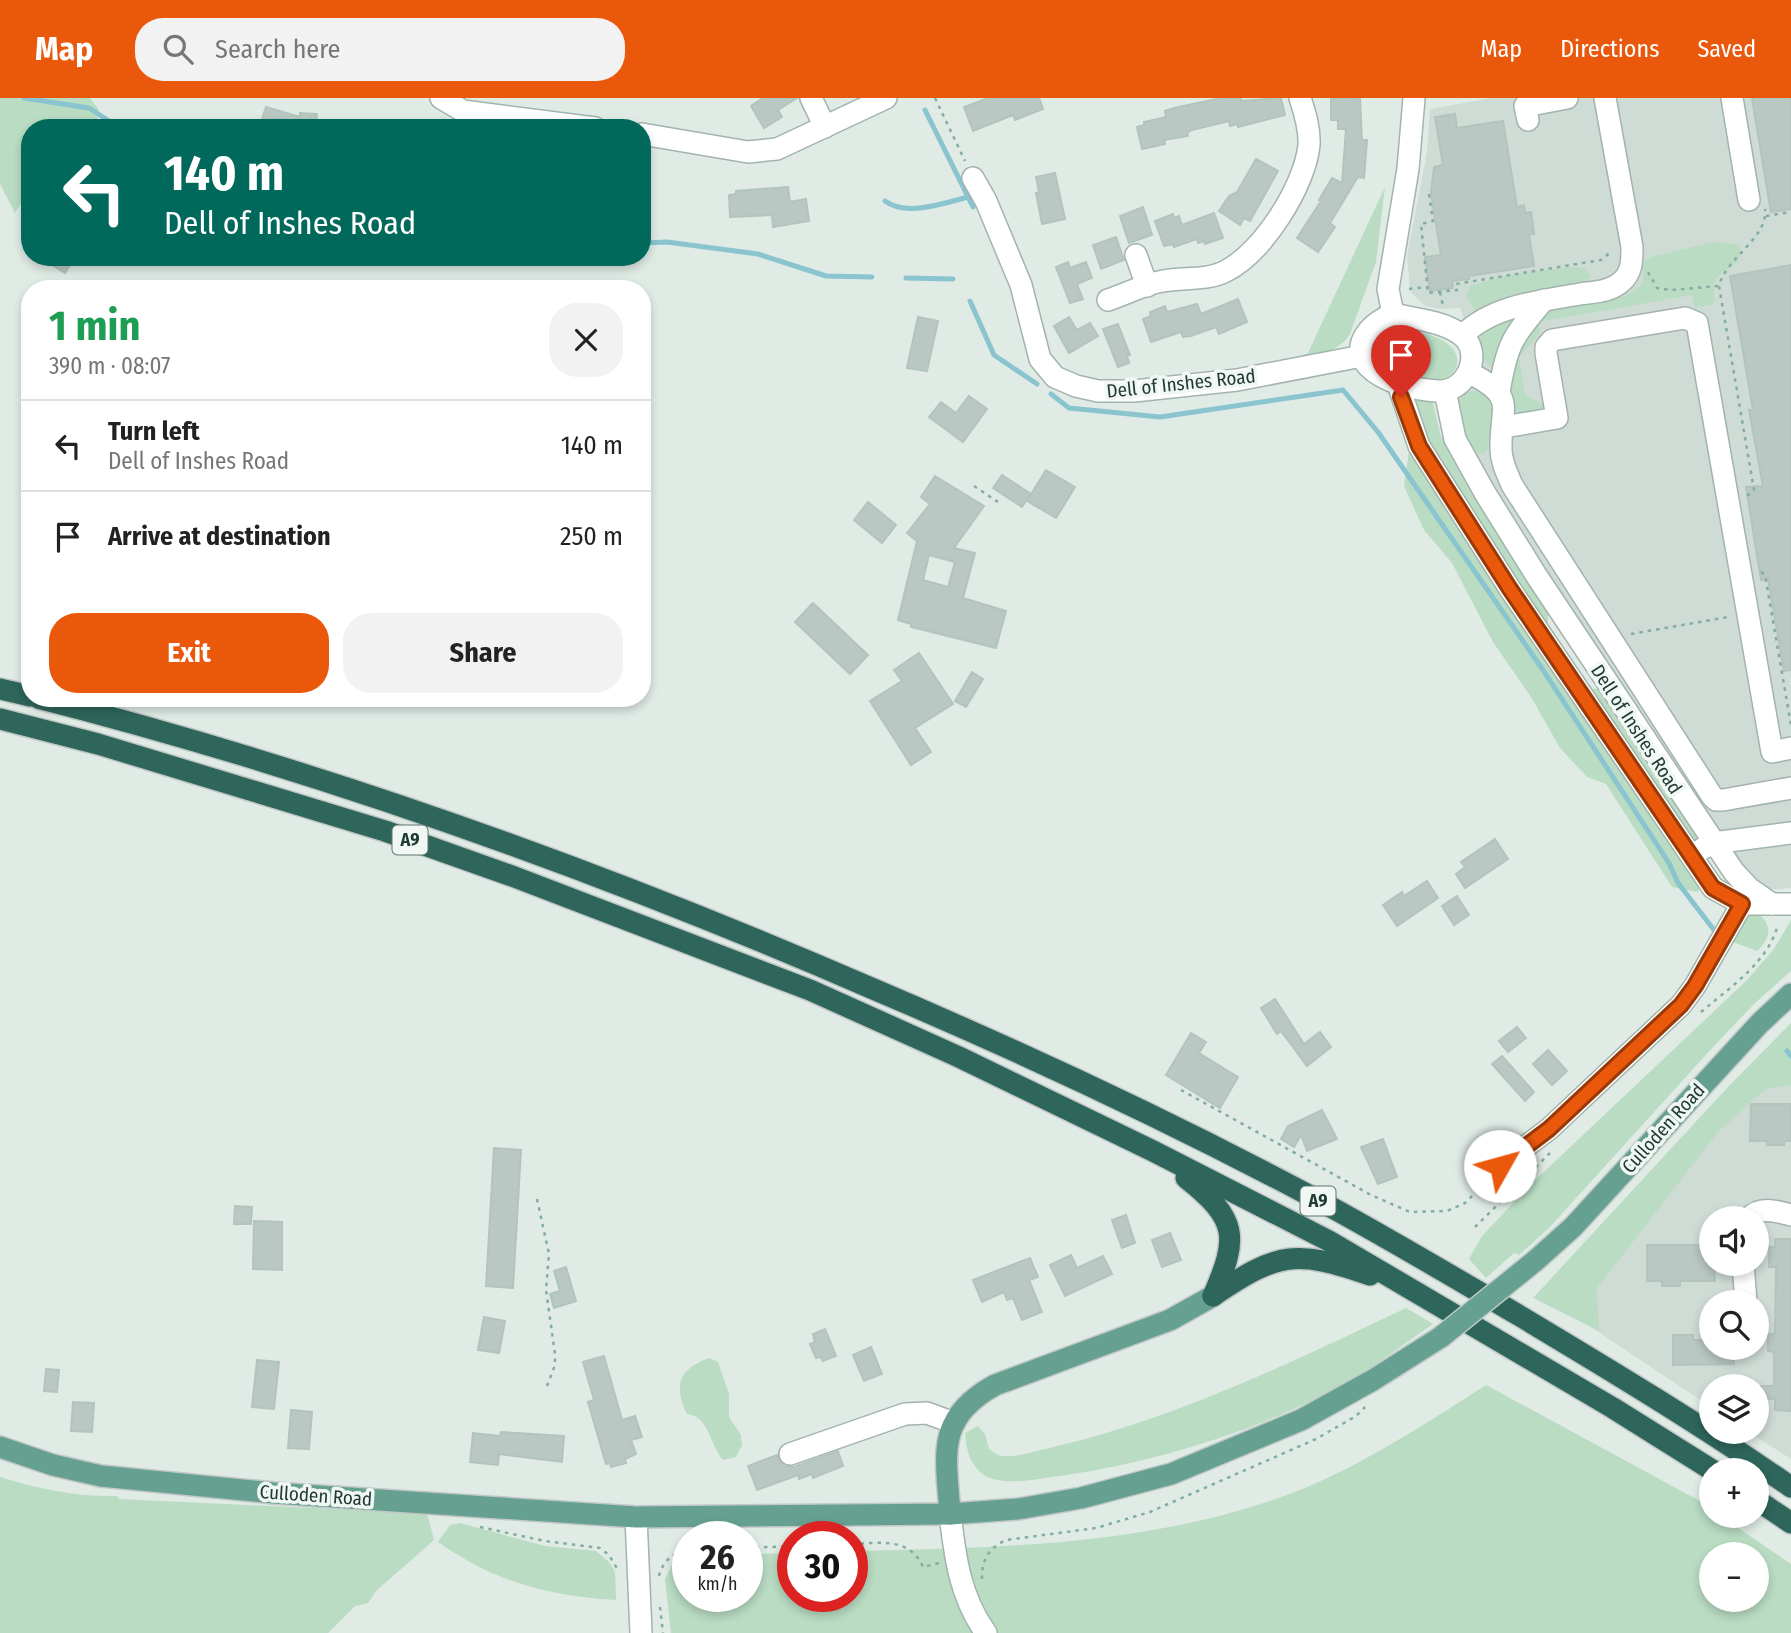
<!DOCTYPE html>
<html lang="en">
<head>
<meta charset="utf-8">
<style>
	body { margin:0; font-family:"Fira Sans Condensed",sans-serif; background:#f2f2f2; color:#222; height:100vh; display:flex; flex-direction:column; font-size:26px; white-space:nowrap }
	* { box-sizing:border-box; margin:0 }
	p { font-size:23px; color:#767676 }
	.icon { flex:none; width:38px; height:38px; fill:none; stroke:currentColor; stroke-width:2; stroke-linecap:round; stroke-linejoin:round }
	.map { position:relative; flex:1; overflow:hidden }
	.sheet { position:absolute; left:21px; top:182px; width:630px; height:427px; display:flex; flex-direction:column; background:#fff; border-radius:28px; box-shadow:0 4px 10px #0003 }
	.sheet>* { flex:none }
	.top-card { position:absolute; left:21px; top:21px; width:630px; height:147px; border-radius:28px; box-shadow:0 4px 10px #0003; background:#00695c; color:#fff; overflow:hidden }
	.tools { position:absolute; left:1699px; top:1108px; display:grid; gap:14px }
	.tools a { display:grid; place-items:center; width:70px; height:70px; border-radius:50%; background:#fff; box-shadow:0 4px 10px #0003; font-size:35px }
	.speed { position:absolute; left:672px; top:1423px; display:flex; gap:14px; font-size:35px; font-weight:700; text-align:center }
	.speed>* { display:grid; place-content:center; width:91px; height:91px; border-radius:50%; background:#fff; box-shadow:0 4px 10px #0003; line-height:1 }
	.speed small { font-size:18px; font-weight:400 }
	.speed .limit { border:10px solid #d22; background:#fff; color:#111 }
	.pin { position:absolute; display:grid; place-items:center; width:60px; height:60px; color:#fff; margin:-72px -30px; border-radius:50% 50% 50% 0; rotate:-45deg; box-shadow:0 0 7px #0007 }
	.pin .icon { rotate:45deg }
	.me { position:absolute; width:77px; margin:-38px; rotate:52deg; stroke-linejoin:round; filter:drop-shadow(0 0 5px #0008) }
	.turn { display:flex; align-items:center; gap:24px; height:147px; padding:0 28px; font-size:32px }
	.turn .icon { width:91px; height:91px; stroke-width:2.5 }
	.turn b { display:block; font-size:49px; line-height:60px }
	.round { display:grid; place-items:center; flex:none; width:74px; height:74px; border-radius:28px; background:#f2f2f2 }
	.overview { display:flex; align-items:center; justify-content:space-between; height:119px; padding:0 28px }
	h1 { font-size:42px; font-weight:700; line-height:52px; color:#1e9e55 }
	.primary-button { display:flex; gap:14px; margin-top:auto; padding:14px 28px }
	.primary-button a { flex:1; height:80px; border-radius:28px; background:#ea580c; color:#fff; font-size:28px; font-weight:700; line-height:80px; text-align:center }
	.primary-button a+a { background:#f2f2f2; color:#222 }
	ul { padding:0; list-style:none }
	li { display:flex; align-items:center; gap:21px; height:91px; padding:0 28px; border-top:2px solid #e0e0e0 }
	li div { flex:1 }
	li b { display:block; font-size:26px }
	li em { font-style:normal }
	header { display:flex; align-items:center; gap:42px; box-sizing:border-box; height:98px; padding:0 35px; background:#ea580c; color:#fff }
	header strong { font-size:33px }
	nav { display:flex; gap:38px; margin-inline-start:auto; font-size:24px }
	.search { width:490px; height:63px; background:#f2f2f2; display:flex; align-items:center; gap:18px; box-sizing:border-box; padding:0 24px; border-radius:28px; color:#767676; font-size:26px }
	.map>svg:first-child { display:block }
	.built { fill:#cfdbd5; fill-rule:evenodd }
	.green { fill:#b9dcc3; fill-rule:evenodd }
	.lines { fill:none; stroke-linecap:round; stroke-linejoin:round }
	.stream { stroke:#89c4cf; stroke-width:5 }
	.building { fill:#b9c8c2; stroke:#b3c4bd; stroke-width:2; fill-rule:evenodd }
	.minor-casing { stroke:#a3b3ad; stroke-width:24 }
	.major-casing { stroke:#c1c8c6; stroke-width:24 }
	.highway-casing { stroke:#c1c8c6; stroke-width:24 }
	.path { stroke:#81aea0; stroke-width:2.5; stroke-dasharray:3.5 5; stroke-linecap:butt }
	.minor { stroke:#fff; stroke-width:21 }
	.major { stroke:#66a091; stroke-width:21 }
	.highway { stroke:#2e665b; stroke-width:21 }
	.major-bridge-casing { stroke:#c1c8c6; stroke-width:24; stroke-linecap:butt }
	.major-bridge { stroke:#66a091; stroke-width:21 }
	.route-casing { stroke:#983908; stroke-width:18 }
	.route { stroke:#ea580c; stroke-width:12 }
	.labels { text-anchor:middle; stroke-width:7; stroke-linejoin:round; paint-order:stroke }
	.shield { fill:#f1f8f4; stroke:#5f746e; stroke-width:2 }
	.shield-label { font-size:18px; font-weight:bold; fill:#213b34 }
	.street-label { font-size:19px; fill:#213b34; stroke:#f1f8f4 }
</style>
</head>
<body>
<header>
<strong>Map</strong>
<div class="search"><svg class="icon" aria-label="search" viewBox="0 0 24 24"><circle cx="10" cy="10" r="6"/><path d="M15 15l6 6"/></svg>Search here</div>
<nav><a>Map</a><a>Directions</a><a>Saved</a></nav>
</header>
<div class="map">
<svg width="1791" height="1535" viewBox="0 0 1791 1535">
	<rect width="100%" height="100%" fill="#e0ebe6"/>
	<g class="built">
		<polygon points="1491,0 1791,0 1791,790 1763,792 1749,784 1475,367 1458,305 1475,253 1460,210 1441,211 1425,208 1410,193 1407,158 1427,54 1430,11"/>
		<path d="M1791,936V1361L1749,1334H1757V1288H1712L1711,1309L1552,1203ZM1712,1120H1757V1166H1712ZM1712,1204H1757V1250H1712Z"/>
	</g>
	<g class="green">
		<polygon points="0,0 90,0 99,12 95,30 30,30 30,90 15,115 0,86"/>
		<path d="M1385,89L1376,164L1350,236C1335,259 1304,260 1278,266L1308,255Z"/>
		<path d="M1714,144L1736,146L1741,151L1738,163C1715,181 1714,173 1714,206L1695,210L1692,197L1539,224L1540,236L1519,259L1525,297L1547,308V311L1520,317L1518,314C1497,271 1518,250 1542,215C1566,207 1634,208 1643,182C1644,177 1643,170 1642,165L1654,158Z"/>
		<polygon points="1570,169 1585,170 1591,179 1577,193 1493,212 1475,212 1466,199 1470,188 1508,177"/>
		<polygon points="1522,216 1495,273 1481,259 1479,241 1488,231"/>
		<path d="M1393,231C1409,231 1438,236 1450,248C1465,261 1455,282 1436,282C1413,282 1345,254 1393,231Z"/>
		<path d="M1475,293C1503,300 1497,338 1484,356L1472,355L1459,337L1457,305L1465,295Z"/>
		<polygon points="1414,300 1433,305 1441,339 1449,345 1549,507 1547,537 1585,592 1602,590 1705,744 1707,774 1698,794 1672,789 1606,686 1587,679 1560,650 1531,599 1493,544 1452,465 1424,432 1404,388 1410,346 1412,301"/>
		<path d="M1746,815L1761,818C1773,830 1769,842 1757,853L1725,841Z"/>
		<polygon points="1791,822 1791,873 1755,905 1713,949 1549,1130 1519,1157 1514,1155 1486,1180 1469,1161 1482,1138 1528,1089 1746,883 1774,851"/>
		<polygon points="1791,925 1791,987 1765,991 1718,1034 1597,1190 1599,1233 1533,1200 1727,990"/>
		<path d="M1406,1210L1433,1226C1405,1245 1378,1266 1349,1283C1264,1332 1150,1366 1052,1379C1033,1382 1002,1388 984,1377C970,1367 966,1352 965,1335L978,1328L985,1336L989,1351C992,1353 995,1355 998,1357C1011,1361 1032,1354 1045,1351C1171,1323 1290,1265 1406,1210Z"/>
		<path d="M709,1260L718,1264L729,1296V1319L741,1337L742,1347L736,1359L723,1362C710,1347 709,1318 687,1316C673,1287 679,1271 709,1260Z"/>
		<path d="M1486,1287L1698,1402L1711,1411L1712,1418H1721L1791,1466V1535H671L665,1481L673,1465L688,1458V1498H747V1456L793,1455V1498H852V1453C991,1450 1134,1448 1267,1404C1345,1379 1417,1331 1486,1287ZM1712,1456H1757V1502H1712Z"/>
		<path d="M0,1379C39,1391 76,1399 117,1398L119,1401L418,1415L428,1418L434,1442L377,1492L368,1505L355,1508L328,1535H0Z"/>
		<path d="M460,1425L545,1448L596,1453L610,1465L615,1474L616,1502C547,1498 495,1484 438,1444L450,1427Z"/>
	</g>
	<g class="lines">
		<g class="stream">
			<polyline points="24,0 89,10 120,30"/>
			<polyline points="925,12 973,109"/>
			<path d="M885,103C906,119 945,105 968,99"/>
			<polyline points="642,145 667,144 758,156 826,178 872,179"/>
			<polyline points="906,180 953,181"/>
			<polyline points="970,203 994,257 1037,286"/>
			<polyline points="1051,296 1069,310 1160,319 1343,292 1378,334 1543,572 1669,765 1678,785 1714,832"/>
			<polyline points="1787,953 1791,958"/>
		</g>
	</g>
	<g class="building">
		<polygon points="763,0 797,0 778,12 782,19 764,30 751,8"/>
		<polygon points="988,0 1039,0 1043,11 1015,22 1013,17 973,33 964,9"/>
		<polygon points="1221,0 1241,0 1241,3 1281,0 1285,17 1238,29 1237,26 1230,28 1229,23 1192,32 1187,35 1188,38 1164,42 1165,46 1142,51 1137,29 1144,27 1144,24 1166,19 1165,13 1174,10"/>
		<polygon points="1331,0 1360,0 1362,42 1367,42 1364,80 1358,79 1330,125 1335,129 1318,154 1297,140 1321,103 1319,102 1332,80 1342,85 1346,31 1338,31 1338,22 1331,22"/>
		<polygon points="1752,0 1791,0 1791,111 1771,114"/>
		<polygon points="266,9 300,19 300,15 317,16 316,24 325,26 325,30 259,30"/>
		<polygon points="1455,16 1457,30 1503,23 1517,109 1524,107 1525,115 1531,114 1534,136 1529,137 1534,168 1469,178 1469,181 1452,183 1453,190 1430,193 1425,159 1441,157 1431,95 1434,69 1443,67 1435,19"/>
		<polygon points="1256,61 1278,73 1250,123 1244,120 1240,127 1219,113 1229,98 1237,94"/>
		<polygon points="1055,75 1065,121 1042,126 1036,95 1039,95 1036,79"/>
		<polygon points="788,89 790,104 806,101 809,123 773,129 772,117 730,119 729,97 736,96 736,93"/>
		<polygon points="1143,109 1152,137 1129,145 1120,118"/>
		<polygon points="1214,115 1223,140 1205,146 1204,143 1198,145 1197,141 1174,149 1173,146 1164,148 1155,123 1173,116 1174,120 1179,118 1182,127"/>
		<polygon points="1116,139 1124,162 1101,171 1093,147"/>
		<polygon points="40,159 75,159 65,175"/>
		<polygon points="1068,164 1070,170 1086,164 1092,180 1077,186 1083,201 1070,205 1056,169"/>
		<polygon points="1791,167 1791,572 1784,573 1768,481 1761,482 1746,389 1763,388 1749,312 1753,312 1730,178"/>
		<polygon points="1238,201 1247,224 1219,236 1216,229 1191,238 1183,239 1181,234 1151,244 1143,221 1151,218 1150,214 1165,208 1167,214 1197,206 1201,216"/>
		<polygon points="918,219 938,223 927,273 907,270"/>
		<polygon points="1069,219 1077,232 1090,225 1098,238 1069,255 1054,228"/>
		<polygon points="1118,226 1130,257 1127,258 1129,265 1118,269 1103,231"/>
		<polygon points="969,298 987,311 963,344 929,319 941,304 956,315"/>
		<polygon points="1046,372 1075,389 1056,420 1027,403"/>
		<polygon points="1002,377 1031,396 1022,409 993,390"/>
		<path d="M935,378L984,408L954,450L975,455L963,500L1006,513L996,550L911,529V526L898,522L917,443L907,435L930,406L921,399ZM929,457L955,464L948,489L923,482Z"/>
		<polygon points="868,404 896,427 882,445 854,422"/>
		<polygon points="813,505 868,557 850,576 795,524"/>
		<polygon points="919,555 953,606 915,630 931,654 911,667 870,603 902,583 894,572"/>
		<polygon points="972,574 983,581 966,609 955,603"/>
		<polygon points="1495,741 1508,761 1465,790 1456,776 1465,769 1461,764"/>
		<polygon points="1427,783 1438,800 1397,828 1383,807 1402,794 1404,798"/>
		<polygon points="1457,798 1469,817 1454,827 1442,808"/>
		<polygon points="1275,901 1304,946 1320,934 1331,949 1307,968 1281,933 1277,936 1261,910"/>
		<polygon points="1517,929 1526,940 1508,954 1499,943"/>
		<polygon points="1191,935 1206,944 1199,955 1238,979 1220,1010 1166,977"/>
		<polygon points="1548,952 1567,973 1552,987 1533,966"/>
		<polygon points="1502,958 1534,994 1525,1003 1492,966"/>
		<polygon points="1751,1006 1791,1006 1791,1043 1784,1043 1784,1047 1767,1047 1767,1043 1750,1043"/>
		<polygon points="1322,1012 1337,1041 1307,1053 1301,1037 1294,1049 1281,1041 1288,1028"/>
		<polygon points="1383,1041 1397,1079 1378,1086 1361,1049"/>
		<polygon points="494,1050 521,1052 513,1190 486,1188"/>
		<polygon points="235,1108 252,1109 251,1126 234,1126"/>
		<polygon points="1126,1117 1135,1145 1122,1150 1112,1122"/>
		<polygon points="254,1123 282,1124 282,1172 253,1171"/>
		<polygon points="1170,1135 1181,1162 1162,1169 1152,1142"/>
		<polygon points="1775,1141 1791,1141 1791,1313 1775,1312 1775,1301 1757,1300 1757,1288 1774,1288 1774,1254 1768,1253 1768,1236 1775,1236 1776,1169 1769,1169 1769,1149 1775,1149"/>
		<polygon points="1647,1147 1712,1147 1715,1183 1680,1183 1680,1188 1662,1188 1662,1183 1647,1183"/>
		<polygon points="1071,1157 1077,1170 1103,1158 1112,1176 1065,1198 1050,1167"/>
		<polygon points="1030,1160 1038,1179 1029,1182 1042,1214 1022,1222 1013,1200 1007,1202 1004,1194 982,1204 973,1182"/>
		<polygon points="566,1169 576,1203 554,1210 550,1196 560,1193 554,1173"/>
		<polygon points="484,1219 505,1223 499,1255 478,1252"/>
		<polygon points="825,1231 836,1258 823,1263 821,1259 816,1260 810,1246 815,1244 813,1236"/>
		<polygon points="1673,1237 1693,1237 1693,1242 1712,1242 1712,1250 1733,1250 1734,1266 1673,1267"/>
		<polygon points="871,1249 882,1276 864,1283 853,1257"/>
		<polygon points="604,1258 622,1322 635,1318 642,1339 631,1342 636,1356 625,1361 626,1365 611,1369 610,1365 606,1366 588,1304 594,1302 583,1264"/>
		<polygon points="257,1262 279,1264 274,1311 252,1309"/>
		<polygon points="46,1271 59,1272 57,1294 44,1293"/>
		<polygon points="73,1304 94,1305 92,1334 71,1333"/>
		<polygon points="291,1312 312,1314 309,1351 288,1350"/>
		<polygon points="501,1334 564,1338 562,1364 499,1356 498,1367 470,1364 473,1335 500,1338"/>
		<polygon points="838,1353 843,1368 813,1380 812,1376 799,1381 798,1377 757,1392 748,1368 777,1357 783,1368 794,1369"/>
	</g>
	<g class="lines">
		<g class="minor-casing">
			<g id="minor">
				<polyline points="441,0 463,13 595,30"/>
				<polyline points="811,0 825,29"/>
				<polyline points="1732,0 1749,102"/>
				<polyline points="1528,22 1525,8 1567,0"/>
				<polyline points="642,36 748,54 777,51 886,0"/>
				<polyline points="973,80 986,103 1021,187 1040,261 1055,279 1076,288 1098,293 1134,293 1237,282 1362,258"/>
				<polyline points="1136,157 1147,188"/>
				<path d="M1108,202C1126,196 1145,186 1163,183C1184,179 1207,183 1226,173C1263,154 1305,88 1309,47C1310,31 1305,15 1300,0"/>
				<path d="M1393,216C1415,221 1442,223 1460,236C1485,253 1467,295 1438,293C1417,292 1384,285 1368,268C1348,246 1374,223 1393,216Z"/>
				<polyline points="1393,216 1388,191 1408,71 1414,0"/>
				<path d="M1463,237C1492,208 1540,203 1580,196C1593,194 1610,194 1621,184C1632,175 1632,163 1632,149L1605,0"/>
				<path d="M1470,275C1518,300 1500,307 1501,351C1501,364 1507,375 1512,387L1712,698L1716,702H1723L1791,690"/>
				<polyline points="1397,283 1419,348 1510,491 1713,790 1742,806 1791,806"/>
				<polyline points="1445,293 1455,341 1485,395 1536,477 1734,774 1749,790 1772,806"/>
				<path d="M1499,294C1507,246 1512,239 1544,202"/>
				<polyline points="1504,329 1557,320 1546,255 1546,249 1552,242 1685,220 1697,225 1772,654 1791,650"/>
				<polyline points="1702,751 1713,745 1791,735"/>
				<polyline points="1500,1068 1549,1031 1681,907 1695,888 1742,806"/>
				<path d="M1749,1120C1760,1108 1776,1113 1791,1117"/>
				<polyline points="1743,1166 1746,1204"/>
				<polyline points="790,1356 905,1316 927,1315 954,1325"/>
				<path d="M950,1416C955,1459 960,1499 986,1535"/>
				<polyline points="636,1419 641,1535"/>
			</g>
		</g>
		<g class="major-casing">
			<g id="major">
				<polyline points="1535,1163 1573,1129 1760,925 1791,896"/>
				<polyline points="0,1349 53,1367 101,1378 274,1395 636,1419 950,1416 1018,1411 1081,1400 1171,1376 1301,1322 1373,1282 1441,1239"/>
				<path d="M950,1416C946,1357 935,1320 995,1287L1170,1222L1213,1198"/>
			</g>
		</g>
		<g class="highway-casing">
			<g id="highway">
				<polyline points="0,591 30,598"/>
				<path d="M38,600C324,673 601,773 871,890C1017,952 1161,1019 1301,1093C1375,1132 1448,1176 1520,1218C1612,1273 1703,1328 1791,1389"/>
				<polyline points="0,621 98,646 385,733 512,778 810,892 959,959 1153,1053 1329,1143 1613,1310 1712,1372"/>
				<path d="M1186,1080C1238,1121 1239,1139 1213,1198"/>
				<path d="M1213,1198C1278,1154 1295,1151 1370,1177"/>
				<polyline points="1757,1402 1791,1425"/>
			</g>
		</g>
		<g class="path">
			<polyline points="935,0 965,63"/>
			<polyline points="1429,96 1433,123 1421,126 1428,195 1457,192 1456,186 1601,162 1612,153"/>
			<polyline points="1766,118 1791,114"/>
			<polyline points="1648,174 1657,190 1671,192 1719,188"/>
			<polyline points="1409,191 1427,189"/>
			<polyline points="1440,194 1443,208"/>
			<polyline points="974,388 998,404"/>
			<path d="M1747,398L1754,392L1719,188C1725,161 1769,139 1765,111"/>
			<polyline points="1761,474 1765,477 1791,627"/>
			<polyline points="1631,536 1728,519"/>
			<path d="M1701,914C1729,890 1769,864 1778,826"/>
			<polyline points="1181,992 1371,1097 1410,1114 1447,1113 1465,1105 1489,1081"/>
			<polyline points="537,1101 549,1156 546,1192 555,1256 555,1267 547,1288"/>
			<polyline points="1475,1129 1550,1055"/>
			<polyline points="480,1429 545,1443 600,1450 609,1457 618,1472"/>
			<path d="M852,1446C880,1445 910,1439 923,1469L939,1465"/>
			<polyline points="747,1450 793,1448"/>
			<path d="M659,1478C663,1463 672,1455 688,1452"/>
			<path d="M982,1481C982,1461 988,1451 1006,1442L1096,1430L1150,1414L1316,1341L1356,1318L1365,1309"/>
			<polyline points="660,1509 663,1535"/>
		</g>
		<use href="#minor" class="minor"/>
		<use href="#major" class="major"/>
		<use href="#highway" class="highway"/>
		<g class="major-bridge-casing">
			<polyline id="major-bridge" points="1441,1239 1535,1163"/>
		</g>
		<use href="#major-bridge" class="major-bridge"/>
	</g>
	<g class="lines">
		<g class="route-casing">
			<polyline id="route" points="1401,299 1419,348 1445,389 1510,491 1713,790 1742,806 1695,888 1681,907 1549,1031 1500,1068"/>
		</g>
		<use href="#route" class="route"/>
	</g>
	<g class="labels">
		<g class="shield">
			<rect x="392.5" y="727.5" width="35" height="29" rx="5"/>
			<rect x="1300.5" y="1088.5" width="35" height="29" rx="5"/>
		</g>
		<g class="shield-label">
			<text x="410" y="748">A9</text>
			<text x="1318" y="1109">A9</text>
		</g>
		<g class="street-label">
			<text transform="translate(1181 285) rotate(-6)" y="7">Dell of Inshes Road</text>
			<text transform="translate(1637 631) rotate(57)" y="7">Dell of Inshes Road</text>
			<text transform="translate(1663 1030) rotate(-48)" y="7">Culloden Road</text>
			<text transform="translate(316 1397) rotate(4)" y="7">Culloden Road</text>
		</g>
	</g>
</svg>
<div class="tools">
<a><svg class="icon" aria-label="sound" viewBox="0 0 24 24"><path d="M4 9h4l5-4v14l-5-4H4zM17 9q2 3 0 6"/></svg></a>
<a><svg class="icon" aria-label="search" viewBox="0 0 24 24"><circle cx="10" cy="10" r="6"/><path d="M15 15l6 6"/></svg></a>
<a><svg class="icon" aria-label="layers" viewBox="0 0 24 24"><path d="M12 4l9 5-9 5-9-5zM3 14l9 5 9-5"/></svg></a>
<a>+</a>
<a>−</a>
</div>
<div class="speed"><div>26<small>km/h</small></div><div class="limit">30</div></div>
<div class="pin" style="left:1401px;top:299px;background:#d93025"><svg class="icon" aria-label="arrive" viewBox="0 0 24 24"><path d="M6 21V4h12l-3 4 3 4H6"/></svg></div>
<svg class="me" style="left:1500px;top:1068px" viewBox="-20 -20 40 40"><circle r="19" fill="#fff"/><path d="M0-13L10 11 0 6-10 11z" fill="#ea580c"/></svg>
<div class="top-card">
<div class="turn"><svg class="icon" aria-label="left" viewBox="0 0 24 24"><path d="M17 20v-9H6M10 6l-5 5 5 5"/></svg><div><b>140 m</b>Dell of Inshes Road</div></div>
</div>
<section class="sheet">
<div class="overview"><div><h1>1 min</h1><p>390 m · 08:07</p></div><a class="round"><svg class="icon" aria-label="close" viewBox="0 0 24 24"><path d="M6 6l12 12M18 6L6 18"/></svg></a></div>
<ul>
<li><svg class="icon" aria-label="left" viewBox="0 0 24 24"><path d="M17 20v-9H6M10 6l-5 5 5 5"/></svg><div><b>Turn left</b><p>Dell of Inshes Road</p></div><em>140 m</em></li>
<li><svg class="icon" aria-label="arrive" viewBox="0 0 24 24"><path d="M6 21V4h12l-3 4 3 4H6"/></svg><div><b>Arrive at destination</b></div><em>250 m</em></li>
</ul>
<div class="primary-button"><a>Exit</a><a>Share</a></div>
</section>
</div>
</body>
</html>
